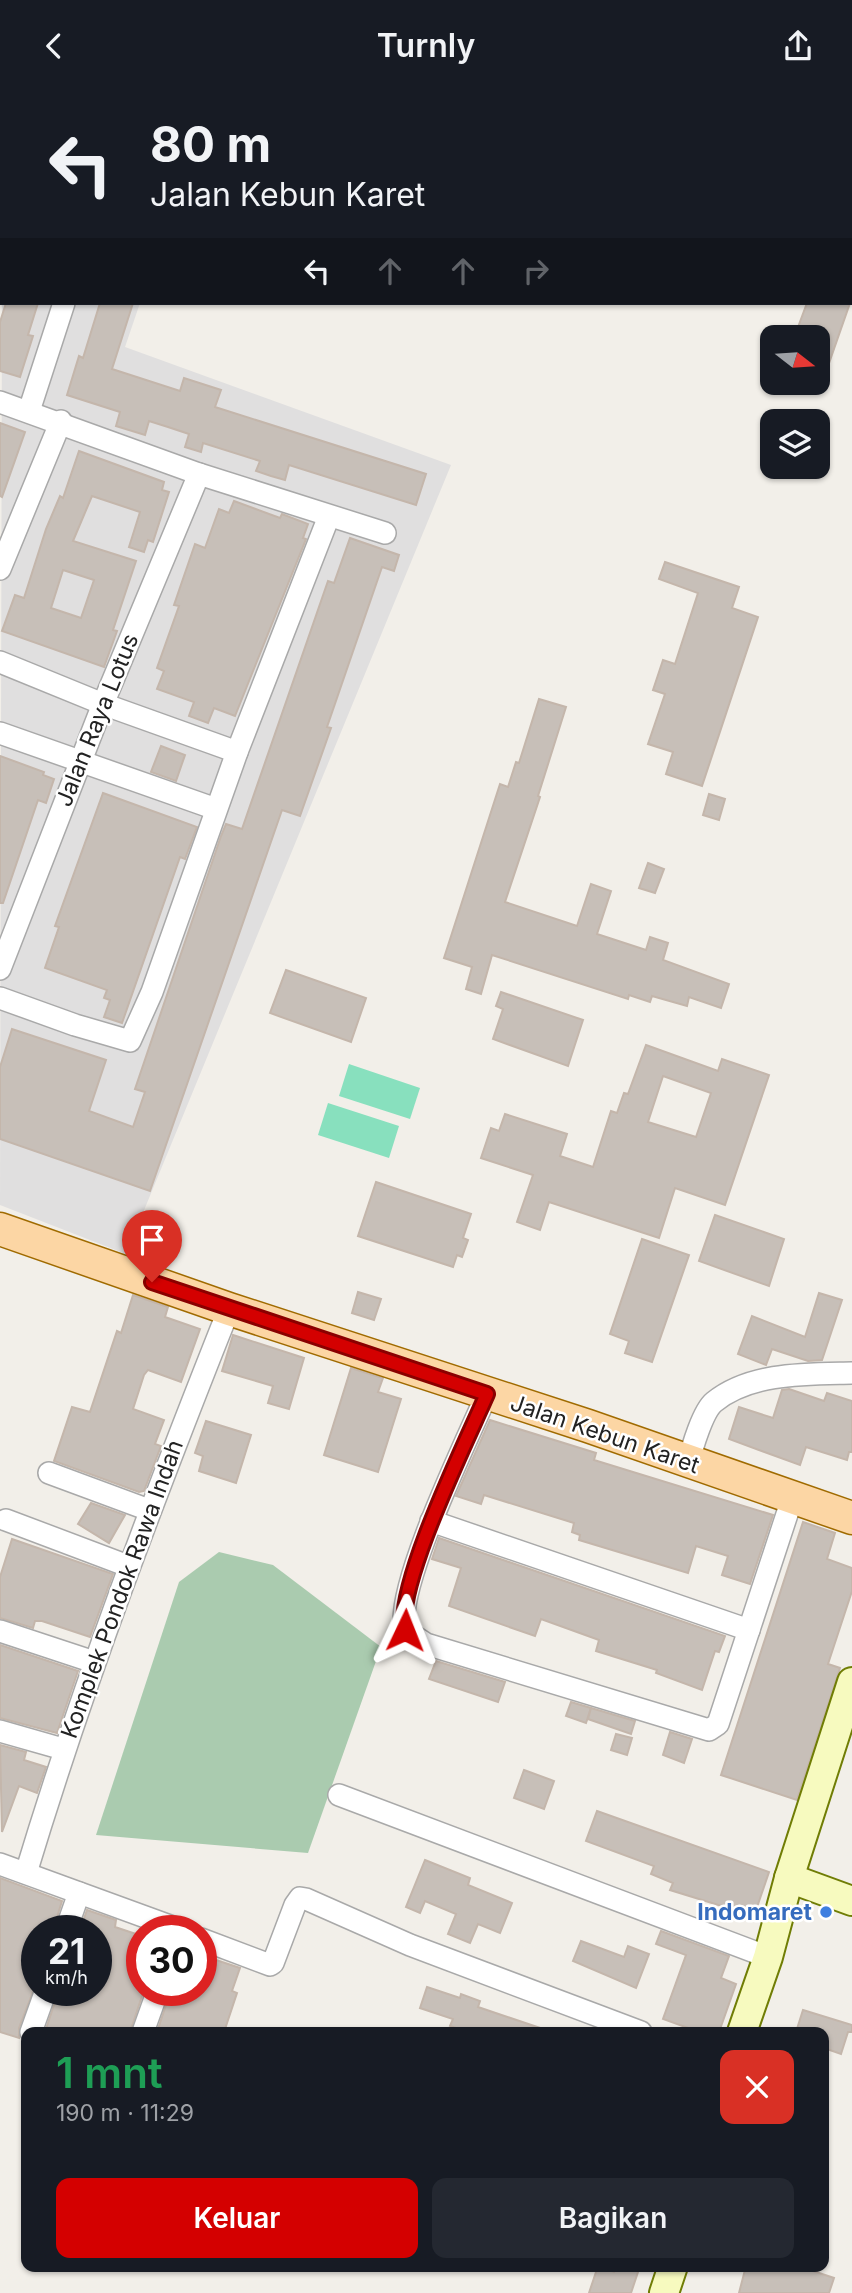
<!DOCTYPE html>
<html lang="id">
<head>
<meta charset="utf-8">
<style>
	body { margin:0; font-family:Inter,sans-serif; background:#242831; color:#f1f3f6; height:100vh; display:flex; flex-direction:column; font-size:26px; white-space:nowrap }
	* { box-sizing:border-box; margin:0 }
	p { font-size:23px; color:#9ea1a6 }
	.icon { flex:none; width:38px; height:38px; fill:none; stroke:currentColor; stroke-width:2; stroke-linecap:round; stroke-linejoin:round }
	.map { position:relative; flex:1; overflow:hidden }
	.drawer { position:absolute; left:21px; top:1936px; width:808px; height:245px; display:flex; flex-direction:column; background:#171b24; border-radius:14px; box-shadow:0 2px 5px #0004 }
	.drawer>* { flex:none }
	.hud { position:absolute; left:0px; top:0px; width:852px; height:214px; box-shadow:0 2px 5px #0004; background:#171b24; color:#f1f3f6; overflow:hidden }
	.needle { width:46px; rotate:107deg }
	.buttons { position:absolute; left:760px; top:234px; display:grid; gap:14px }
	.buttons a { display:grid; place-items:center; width:70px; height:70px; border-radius:14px; background:#171b24; box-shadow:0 2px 5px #0004; font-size:35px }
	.speed { position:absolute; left:21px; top:1824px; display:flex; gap:14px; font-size:35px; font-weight:700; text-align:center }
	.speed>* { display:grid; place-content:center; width:91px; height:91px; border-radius:50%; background:#171b24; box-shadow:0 2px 5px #0004; line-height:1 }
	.speed small { font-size:18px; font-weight:400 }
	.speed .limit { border:10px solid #d22; background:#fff; color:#111 }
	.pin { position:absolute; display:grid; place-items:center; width:60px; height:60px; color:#fff; margin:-72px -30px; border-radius:50% 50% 50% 0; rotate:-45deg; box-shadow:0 0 7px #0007 }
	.pin .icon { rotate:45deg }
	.me { position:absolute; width:77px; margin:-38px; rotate:2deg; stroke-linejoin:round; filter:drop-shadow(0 0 5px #0008) }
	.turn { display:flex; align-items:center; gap:24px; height:147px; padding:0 35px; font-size:32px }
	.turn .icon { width:91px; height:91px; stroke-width:2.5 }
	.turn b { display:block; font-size:49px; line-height:60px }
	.lanes { display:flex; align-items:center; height:66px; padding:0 35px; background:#0003; justify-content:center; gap:35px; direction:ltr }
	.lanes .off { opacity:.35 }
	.round { display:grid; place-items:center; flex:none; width:74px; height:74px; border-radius:14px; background:#242831 }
	.head { display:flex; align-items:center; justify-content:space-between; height:119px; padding:0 35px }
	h1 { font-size:42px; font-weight:600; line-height:52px; color:#1e9e55 }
	.cta { display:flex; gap:14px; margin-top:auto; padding:14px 35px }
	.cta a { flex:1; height:80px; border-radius:14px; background:#d40000; color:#fff; font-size:28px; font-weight:600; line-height:80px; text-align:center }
	.cta a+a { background:#242831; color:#f1f3f6 }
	header { display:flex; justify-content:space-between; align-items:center; height:91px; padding:0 35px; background:#171b24; font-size:32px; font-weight:600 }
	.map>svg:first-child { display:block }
	.residential { fill:#e0dfdf }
	.cemetery { fill:#aacbaf }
	.pitch { fill:#88e0be }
	.building { fill:#c7bfb8; stroke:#c4b6ab; stroke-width:2; fill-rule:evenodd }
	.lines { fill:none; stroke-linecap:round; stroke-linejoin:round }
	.street-casing { stroke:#a9a9a9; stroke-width:24 }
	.secondary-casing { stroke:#707d05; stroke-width:32 }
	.primary-casing { stroke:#a06b00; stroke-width:35 }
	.street { stroke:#fff; stroke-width:21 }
	.secondary { stroke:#f7fabf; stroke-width:28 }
	.primary { stroke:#fcd6a4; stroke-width:32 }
	.route-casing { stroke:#8a0000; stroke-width:18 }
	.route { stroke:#d40000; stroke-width:12 }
	.shop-dot { fill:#3f7fe0; stroke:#fff; stroke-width:2.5 }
	.labels { text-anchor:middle; stroke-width:5; stroke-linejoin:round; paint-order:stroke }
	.street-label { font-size:23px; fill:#222; stroke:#fff }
	.shop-label { font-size:23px; font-weight:bold; fill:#366cbe; stroke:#fff; text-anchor:end }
</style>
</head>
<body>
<header><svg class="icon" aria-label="back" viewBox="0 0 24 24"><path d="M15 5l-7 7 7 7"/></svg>Turnly<svg class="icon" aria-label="share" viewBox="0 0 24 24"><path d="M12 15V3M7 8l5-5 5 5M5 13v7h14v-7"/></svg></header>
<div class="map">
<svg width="852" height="2202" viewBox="0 0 852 2202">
	<rect width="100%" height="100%" fill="#f2efe9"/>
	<polygon class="residential" points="2,192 2,212 140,212 125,256 451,374 126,1163 0,1114"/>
	<polygon class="cemetery" points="219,1461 273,1474 381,1556 308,1762 96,1744 179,1491"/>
	<g class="pitch">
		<polygon points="349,973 420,997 410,1028 339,1005"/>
		<polygon points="328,1012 399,1035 389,1067 318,1044"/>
	</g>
	<g class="building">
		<polygon points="6,212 38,212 28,244 33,245 20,286 0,280 0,231"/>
		<polygon points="100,212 133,212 112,278 180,300 184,287 221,299 215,316 426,383 416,414 289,374 285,389 271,385 256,380 260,370 203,352 201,361 185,356 189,343 168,336 149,330 145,344 116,335 120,321 67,304 79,265 83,267"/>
		<polygon points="807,212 850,212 820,298 817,298 817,247 794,247"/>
		<polygon points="0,332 25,341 2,406 0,405"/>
		<path d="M79,360L164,391L162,399L169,401L153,451L148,449L144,461L129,456L140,421L92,405L73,450L136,470L113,539L117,540L104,576L2,540L15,504L24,507L46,438L60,405L63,407ZM63,479L94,489L81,527L51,517Z"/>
		<polygon points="234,410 280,427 282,423 308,433 303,447 306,448 235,625 214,617 208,632 189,625 194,611 157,598 164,580 157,577 179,515 174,514 195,453 205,457 219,418 229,422"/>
		<polygon points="350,447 399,464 394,480 382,476 327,636 331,637 300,725 282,719 150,1100 0,1048 0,976 12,938 106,969 89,1020 133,1036 145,1001 135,998 221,745 226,733 242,738 328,490 334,492"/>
		<polygon points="665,471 739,496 732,517 758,526 702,695 666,683 673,661 648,653 665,603 653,599 663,569 675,573 698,502 659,488"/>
		<polygon points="539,608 566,616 538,705 540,706 505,811 577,835 591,793 611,800 597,843 646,859 650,846 668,852 663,869 729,893 721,917 689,906 687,915 652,905 650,911 629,904 628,908 492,864 481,903 466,898 472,876 444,867 500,693 508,696 516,671 519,672"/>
		<polygon points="161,655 185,664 176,690 151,681"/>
		<polygon points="0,665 44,681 43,684 54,688 46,712 38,709 3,812 0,812"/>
		<polygon points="103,702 197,736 185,768 180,766 122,932 104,926 110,909 104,907 107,899 45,877 59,836 55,835"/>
		<polygon points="709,703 725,708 719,729 703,724"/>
		<polygon points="648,772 664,778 655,802 639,797"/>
		<polygon points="286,879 366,907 351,951 270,922"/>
		<polygon points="501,901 583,929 568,975 493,948 503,918 496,915"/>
		<path d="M646,954L718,980L722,968L769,984L725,1114L675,1097L659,1147L549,1111L540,1139L517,1131L533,1084L481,1067L491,1037L499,1040L505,1023L567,1043L560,1065L593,1076L611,1020L617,1022L624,1002L628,1003ZM663,985L711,1002L696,1046L648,1031Z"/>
		<polygon points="376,1091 471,1123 463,1147 468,1149 462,1166 457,1164 453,1176 358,1145"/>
		<polygon points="715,1124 784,1148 769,1195 699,1170"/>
		<polygon points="642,1148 689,1164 652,1271 625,1262 629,1250 610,1243"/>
		<polygon points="358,1201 381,1208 374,1229 352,1222"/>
		<polygon points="819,1202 842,1209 822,1269 808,1270 772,1258 766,1274 738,1263 752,1225 805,1246"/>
		<polygon points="133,1204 168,1216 165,1226 200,1238 181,1291 148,1279 144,1284 133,1318 164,1329 155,1353 161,1355 144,1400 139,1401 54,1370 72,1316 90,1321 117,1240 121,1242"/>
		<polygon points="233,1244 304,1267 289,1318 268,1312 273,1295 222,1280"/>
		<polygon points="351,1277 383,1287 378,1301 401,1308 378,1381 324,1364"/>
		<polygon points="789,1298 824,1310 827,1302 852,1310 852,1361 849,1361 847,1369 806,1356 800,1374 729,1348 739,1316 773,1327 782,1299"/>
		<polygon points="490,1329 596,1362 594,1369 773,1424 750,1493 722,1484 728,1465 696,1455 688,1482 579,1449 580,1444 572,1441 574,1432 484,1404 481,1413 456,1405"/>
		<polygon points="206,1330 251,1344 236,1392 199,1380 203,1365 195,1362"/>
		<polygon points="91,1412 125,1424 109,1452 78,1433"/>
		<polygon points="803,1431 835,1442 827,1468 852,1477 852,1500 828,1573 840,1577 797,1709 721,1684"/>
		<polygon points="439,1447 725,1545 719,1561 715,1560 702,1599 656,1582 657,1579 596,1560 599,1549 541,1528 535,1545 449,1515 461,1477 432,1468"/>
		<polygon points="12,1448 113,1483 90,1546 42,1530 35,1530 33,1537 0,1527 0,1486"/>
		<polygon points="0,1554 78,1580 57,1642 0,1627"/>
		<polygon points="436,1570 505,1591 498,1611 429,1588"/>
		<polygon points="571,1611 591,1617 586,1632 566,1625"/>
		<polygon points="591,1617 635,1630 631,1643 588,1628"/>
		<polygon points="670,1641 692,1648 684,1672 663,1664"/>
		<polygon points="616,1643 632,1647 627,1664 611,1659"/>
		<polygon points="0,1654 26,1661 24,1669 46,1676 37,1702 19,1695 2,1741"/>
		<polygon points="524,1679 554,1690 544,1718 514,1707"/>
		<polygon points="597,1720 769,1781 754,1825 670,1799 673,1792 651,1783 654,1775 586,1750"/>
		<polygon points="425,1769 470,1787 468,1794 512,1812 500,1842 478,1833 470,1852 448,1843 456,1823 425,1810 420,1822 406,1816"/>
		<polygon points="0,1787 62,1810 53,1839 37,1839 37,1890 19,1937 19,1947 0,1941"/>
		<polygon points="87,1819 116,1829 115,1836 142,1845 142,1899 144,1899 130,1941 45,1941 59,1899 96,1899 96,1839 80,1839"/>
		<polygon points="661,1840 729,1865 721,1887 736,1893 719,1941 699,1941 663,1928 686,1864 656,1853"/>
		<polygon points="581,1850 624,1866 628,1855 649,1863 636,1897 573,1870"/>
		<polygon points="201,1864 240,1877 232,1900 237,1902 224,1941 157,1941 171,1899 201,1899"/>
		<polygon points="427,1896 460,1907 461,1903 480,1910 478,1916 543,1938 542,1941 468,1941 450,1935 453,1928 420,1917"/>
		<polygon points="803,1919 852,1934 852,1941 848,1941 841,1963 824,1957 824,1941 796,1941"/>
		<polygon points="598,2175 614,2181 615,2175 640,2175 631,2202 589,2202"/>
		<polygon points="746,2175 798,2175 834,2187 829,2202 739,2202"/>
	</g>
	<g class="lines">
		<g class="street-casing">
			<g id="street">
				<polyline points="131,2 132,0"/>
				<polyline points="0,311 199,383 385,442"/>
				<polyline points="29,320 64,212"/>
				<polyline points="0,478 61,330"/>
				<polyline points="0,571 103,613 237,661"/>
				<polyline points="0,642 216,718"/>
				<polyline points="0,878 103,613 199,383"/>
				<polyline points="0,907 75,934 130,950 152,901 237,661 329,425"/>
				<path d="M487,1303C467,1349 394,1498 405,1539L426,1553L709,1639L718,1633L793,1405"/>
				<path d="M689,1371C692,1356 703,1320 714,1311C751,1281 808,1283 852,1282"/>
				<polyline points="49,1382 149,1419"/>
				<polyline points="6,1429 128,1475"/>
				<polyline points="431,1430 749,1539"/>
				<polyline points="0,1540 94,1571"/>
				<polyline points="0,1640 63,1658"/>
				<polyline points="339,1704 768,1866"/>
				<polyline points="0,1773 181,1839"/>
				<path d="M26,1782C84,1590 155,1404 229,1218"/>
				<polyline points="66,1839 79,1802"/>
				<polyline points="201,1848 270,1874 273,1872 295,1814 300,1807 306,1808 410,1854 641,1941"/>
				<polyline points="31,1941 46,1899"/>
				<polyline points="143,1941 158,1899"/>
			</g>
		</g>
		<g class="secondary-casing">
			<g id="secondary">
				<polyline points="789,1787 852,1810"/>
				<polyline points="742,1941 768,1866 789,1787 852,1591"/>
				<polyline points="664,2202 673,2175"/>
			</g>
		</g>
		<g class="primary-casing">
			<polyline id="primary" points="0,1138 229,1218 588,1335 852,1427"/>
		</g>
		<use href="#street" class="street"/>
		<use href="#secondary" class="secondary"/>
		<use href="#primary" class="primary"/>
	</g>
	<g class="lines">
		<g class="route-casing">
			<path id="route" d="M152,1191L487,1303C467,1349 395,1496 405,1539"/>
		</g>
		<use href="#route" class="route"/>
	</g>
	<circle class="shop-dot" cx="826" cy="1821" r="7"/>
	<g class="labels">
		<g class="street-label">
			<text transform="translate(97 629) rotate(-68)" y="8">Jalan Raya Lotus</text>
			<text transform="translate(605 1343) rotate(19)" y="8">Jalan Kebun Karet</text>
			<text transform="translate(122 1498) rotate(-70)" y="8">Komplek Pondok Rawa Indah</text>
		</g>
		<g class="shop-label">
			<text x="812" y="1829">Indomaret</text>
		</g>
	</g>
</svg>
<div class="buttons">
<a><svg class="needle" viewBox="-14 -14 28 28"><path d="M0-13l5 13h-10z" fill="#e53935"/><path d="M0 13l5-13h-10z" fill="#9ea1a6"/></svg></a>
<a><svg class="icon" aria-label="layers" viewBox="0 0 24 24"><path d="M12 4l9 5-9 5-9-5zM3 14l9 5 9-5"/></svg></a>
</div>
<div class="speed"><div>21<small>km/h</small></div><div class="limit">30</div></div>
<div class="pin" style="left:152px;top:1191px;background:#d93025"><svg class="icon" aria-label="arrive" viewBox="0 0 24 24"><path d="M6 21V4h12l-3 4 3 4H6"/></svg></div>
<svg class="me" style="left:405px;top:1539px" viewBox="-20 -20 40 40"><path d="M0-17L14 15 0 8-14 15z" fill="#d40000" stroke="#fff" stroke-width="4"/></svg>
<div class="hud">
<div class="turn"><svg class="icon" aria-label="left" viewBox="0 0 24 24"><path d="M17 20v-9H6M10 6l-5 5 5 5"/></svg><div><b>80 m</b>Jalan Kebun Karet</div></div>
<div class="lanes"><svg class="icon" aria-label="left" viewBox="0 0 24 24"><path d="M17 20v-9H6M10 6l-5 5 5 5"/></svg><svg class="icon off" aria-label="ahead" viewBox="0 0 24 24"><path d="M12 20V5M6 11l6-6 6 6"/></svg><svg class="icon off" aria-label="ahead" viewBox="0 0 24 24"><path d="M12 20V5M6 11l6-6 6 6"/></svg><svg class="icon off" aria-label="right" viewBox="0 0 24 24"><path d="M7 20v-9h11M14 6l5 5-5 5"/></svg></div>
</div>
<section class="drawer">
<div class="head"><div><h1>1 mnt</h1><p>190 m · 11:29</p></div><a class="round" style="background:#d93025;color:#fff"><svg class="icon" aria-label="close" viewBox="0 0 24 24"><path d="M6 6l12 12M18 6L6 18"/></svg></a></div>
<div class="cta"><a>Keluar</a><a>Bagikan</a></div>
</section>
</div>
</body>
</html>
